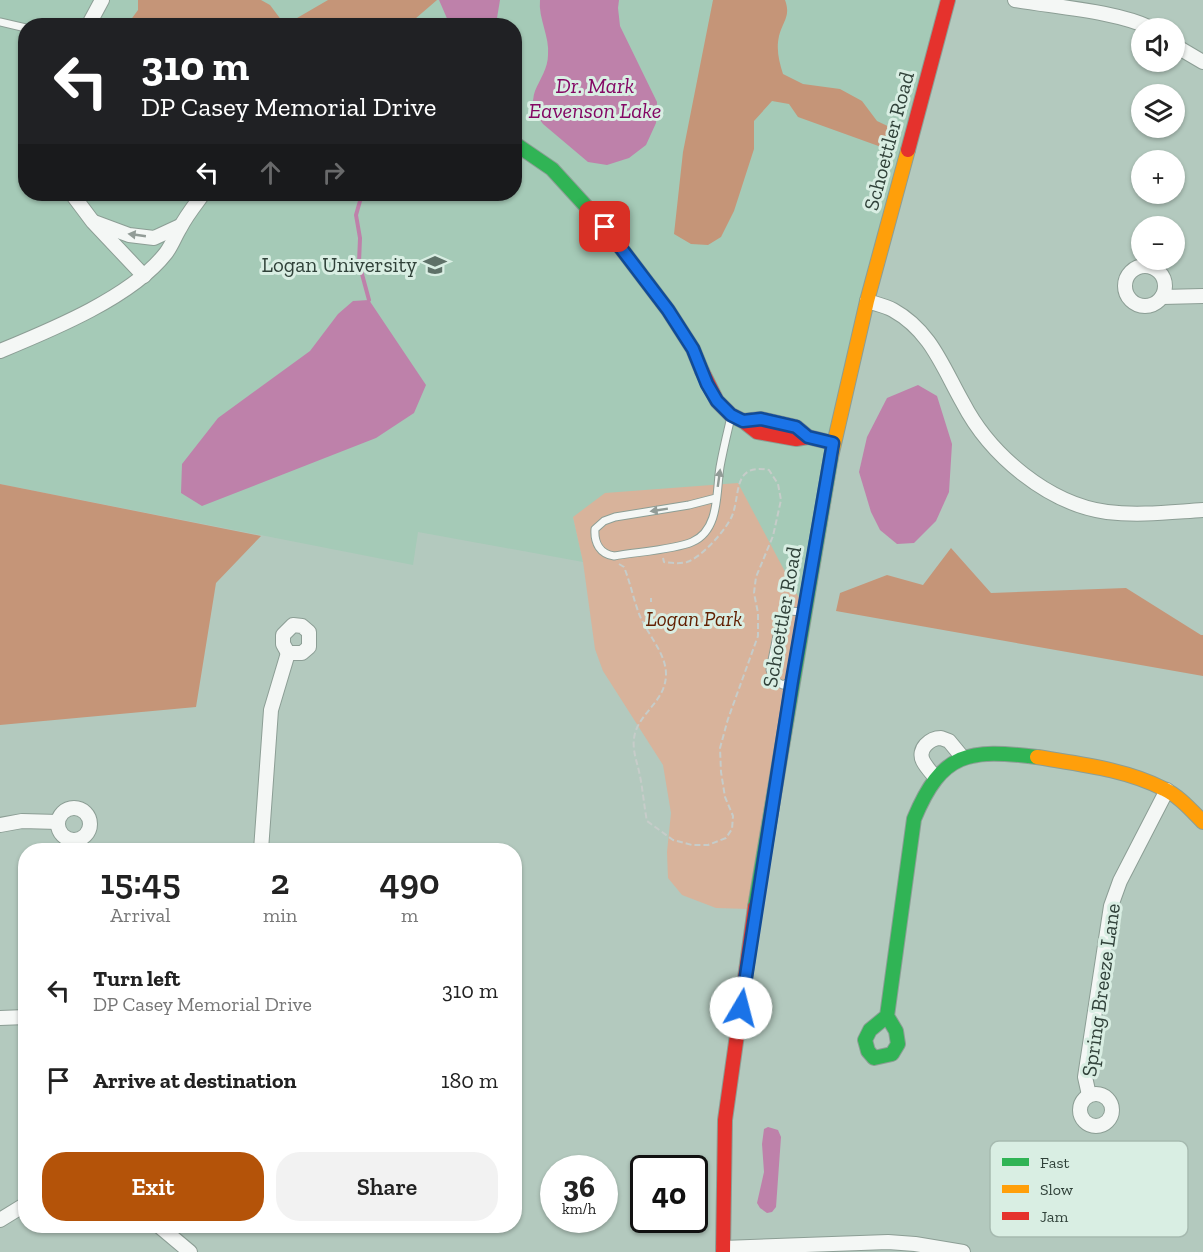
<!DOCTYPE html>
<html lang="en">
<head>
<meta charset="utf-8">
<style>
	body { margin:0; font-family:"Zilla Slab",serif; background:#f2f2f2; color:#222; height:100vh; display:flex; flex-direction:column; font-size:22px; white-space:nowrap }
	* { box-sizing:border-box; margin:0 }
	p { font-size:20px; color:#767676 }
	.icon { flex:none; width:33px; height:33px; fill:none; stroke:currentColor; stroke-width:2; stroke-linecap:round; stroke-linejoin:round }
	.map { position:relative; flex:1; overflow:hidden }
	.sheet { position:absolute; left:18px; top:843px; width:504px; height:390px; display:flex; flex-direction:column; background:#fff; border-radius:24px; box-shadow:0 2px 4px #0004 }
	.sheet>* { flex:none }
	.hud { position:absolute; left:18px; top:18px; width:504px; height:183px; border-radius:24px; box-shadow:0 2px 4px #0004; background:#202124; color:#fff; overflow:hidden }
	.tools { position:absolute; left:1131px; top:18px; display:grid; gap:12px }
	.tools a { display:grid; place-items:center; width:54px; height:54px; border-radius:50%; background:#fff; box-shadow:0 2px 4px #0004; font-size:30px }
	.speed { position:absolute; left:540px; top:1155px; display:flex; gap:12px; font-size:30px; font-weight:700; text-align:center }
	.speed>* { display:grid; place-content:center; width:78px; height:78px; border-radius:50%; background:#fff; box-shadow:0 2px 4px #0004; line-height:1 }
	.speed small { font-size:15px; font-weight:400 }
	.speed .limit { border:3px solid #111; border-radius:9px; background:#fff; color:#111 }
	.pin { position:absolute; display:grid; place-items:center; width:51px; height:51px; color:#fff; margin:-26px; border-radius:12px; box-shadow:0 3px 9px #0006 }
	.me { position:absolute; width:66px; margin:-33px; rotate:8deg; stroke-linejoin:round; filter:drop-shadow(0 0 4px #0008) }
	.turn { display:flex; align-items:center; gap:21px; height:126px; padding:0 24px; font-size:27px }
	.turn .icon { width:78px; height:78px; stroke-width:2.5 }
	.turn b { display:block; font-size:42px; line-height:51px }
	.lanes { display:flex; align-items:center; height:57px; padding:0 24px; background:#0003; justify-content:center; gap:30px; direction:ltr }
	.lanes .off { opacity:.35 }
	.eta { display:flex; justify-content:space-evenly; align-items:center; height:102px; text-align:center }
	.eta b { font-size:36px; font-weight:600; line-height:42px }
	.button { display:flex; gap:12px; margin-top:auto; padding:12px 24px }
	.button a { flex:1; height:69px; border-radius:24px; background:#b45309; color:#fff; font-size:24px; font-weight:600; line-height:69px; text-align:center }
	.button a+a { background:#f2f2f2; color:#222 }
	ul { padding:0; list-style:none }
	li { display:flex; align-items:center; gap:18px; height:90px; padding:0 24px }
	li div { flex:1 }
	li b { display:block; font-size:22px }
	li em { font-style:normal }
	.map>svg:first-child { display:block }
	.built { fill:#a5cab7; fill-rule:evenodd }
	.green { fill:#d8b39b }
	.forest { fill:#c59578 }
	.water { fill:#be81aa }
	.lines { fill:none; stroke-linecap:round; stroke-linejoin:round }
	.stream { stroke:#be81aa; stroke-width:4 }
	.lane-casing { stroke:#8c9e95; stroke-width:9 }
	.street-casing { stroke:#8c9e95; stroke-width:16 }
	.fast-casing { stroke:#8c9e95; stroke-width:16 }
	.slow-casing { stroke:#8c9e95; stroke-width:16 }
	.jam-casing { stroke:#8c9e95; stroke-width:16 }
	.path { stroke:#c6ccc9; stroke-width:2; stroke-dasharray:6 3; stroke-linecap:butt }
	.lane { stroke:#f4f7f5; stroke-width:7 }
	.street { stroke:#f4f7f5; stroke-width:14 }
	.fast { stroke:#30b455; stroke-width:14 }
	.slow { stroke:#ff9f0a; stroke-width:14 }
	.jam { stroke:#e5322d; stroke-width:14 }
	.oneway { fill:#929c97 }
	.route-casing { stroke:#114b97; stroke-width:15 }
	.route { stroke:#1a73e8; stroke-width:10 }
	.labels { text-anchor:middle; stroke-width:6; stroke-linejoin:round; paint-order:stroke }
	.street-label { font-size:21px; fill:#304139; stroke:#d9eee3 }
	.poi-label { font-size:21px; fill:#304139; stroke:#d9eee3; text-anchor:end }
	.park-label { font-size:21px; font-style:italic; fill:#611f00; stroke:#d9eee3 }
	.water-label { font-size:22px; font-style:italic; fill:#840764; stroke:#d9eee3 }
	.key { fill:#d9eee3; stroke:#a6bab0; stroke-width:1.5 }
	.key-label { font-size:16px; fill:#304139 }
</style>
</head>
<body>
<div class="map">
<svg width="1203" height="1252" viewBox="0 0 1203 1252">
	<rect width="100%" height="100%" fill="#b3c9be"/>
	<path class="built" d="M0,0H941L800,600L573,517L583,562L418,532L413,565L0,484ZM26,26H514V194H26Z"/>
	<polygon class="green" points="738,483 800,600 748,909 716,908 682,895 668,878 667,852 671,813 663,765 603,671 595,649 583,562 573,517 605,493"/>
	<g class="forest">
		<polygon points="138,0 261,0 270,5 285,25 328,0 437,0 408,25 127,25 138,10"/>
		<path d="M713,0H785C791,16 783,21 779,36C776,50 779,61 783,74L803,84L840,89L862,101L877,121L896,130L895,145L884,148L798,117L789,104L772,101L754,121V149L734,211L721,237L708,245L691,244L674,234L683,152Z"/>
		<polygon points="0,484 261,536 216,583 196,707 0,725"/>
		<polygon points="951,548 991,593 1126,588 1201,635 1203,635 1203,676 836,611 840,593 887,575 923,585"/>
	</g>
	<g class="water">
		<polygon points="439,0 500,0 497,18 494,25 453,26 449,23"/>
		<path d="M540,0H619L618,8L620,26L657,102L656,123L646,145L629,158L607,165L588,162L543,124L532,109C533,103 533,96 535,91C540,79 548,68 548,55C550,37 538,18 540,0Z"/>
		<polygon points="369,300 426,385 414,413 376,438 202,506 181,493 182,464 218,418 310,351 338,314 353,301"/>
		<polygon points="918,385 937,396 952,444 949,492 936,521 914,543 897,544 880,530 871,512 859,472 867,437 887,398"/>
		<polygon points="768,1127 778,1130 781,1137 776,1207 772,1212 767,1213 760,1208 757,1203 764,1172 762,1144 764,1129"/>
	</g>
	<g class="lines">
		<g class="stream">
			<polyline points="216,194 225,199 237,194"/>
			<polyline points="362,194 356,215 360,238 359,263 369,300"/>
		</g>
		<g class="lane-casing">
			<g id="lane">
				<polyline points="0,22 26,28"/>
				<path d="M716,498L689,505L615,517L604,521L595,529C594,543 600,554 614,556C635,552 674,550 692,542C720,530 716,492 720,467C723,450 727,434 731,417"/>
				<polyline points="789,682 783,685 775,681 770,670 778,631 785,612 789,611 803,612"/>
			</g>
		</g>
		<g class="street-casing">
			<g id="street">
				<path d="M1015,0C1055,7 1115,11 1151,28"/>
				<polyline points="88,26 102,0"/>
				<polyline points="1174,45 1203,62"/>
				<polyline points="72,194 93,222 144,276"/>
				<polyline points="94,222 129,235 154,238 180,226"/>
				<circle cx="1145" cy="286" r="20"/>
				<polyline points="1162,297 1203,296"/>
				<path d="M867,301C876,304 886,306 893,310C931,331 943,368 963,403C990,455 1048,504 1107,512C1139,516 1171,512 1203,510"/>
				<path d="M0,351C51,330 132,297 166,253C172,245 175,236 180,228C186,216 195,205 203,194"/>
				<polyline points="743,421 761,419 796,427 808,437"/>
				<polygon points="293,625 302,626 309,632 309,647 302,653 288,653 283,644 283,635"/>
				<path d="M935,777C931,772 926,767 923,761C917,749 930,738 941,738L949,741L963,758"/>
				<circle cx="74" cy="824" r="16"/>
				<polyline points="0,825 22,821 58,822"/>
				<polyline points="261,850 271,710 288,653"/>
				<polyline points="0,1018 26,1017"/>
				<circle cx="1096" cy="1110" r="16"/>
				<polyline points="1089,1095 1085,1077 1111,906 1120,881 1167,790"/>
				<polyline points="0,1220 26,1204"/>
				<polyline points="159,1226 190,1252"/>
				<polyline points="723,1248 888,1242 915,1244 963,1252"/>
			</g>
		</g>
		<g class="fast-casing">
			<g id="fast">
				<polyline points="514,143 552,169 605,227 668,310 693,349 702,371"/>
				<polyline points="755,907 831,457"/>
				<path d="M887,1016L896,1031L898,1044L892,1054L874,1058L868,1051L865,1040L870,1030L887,1016L914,819C942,751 969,749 1037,757"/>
			</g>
		</g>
		<g class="slow-casing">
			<g id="slow">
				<polyline points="831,457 867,301 908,150"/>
				<path d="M1037,757C1078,764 1126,769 1164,789C1179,796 1191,810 1203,822"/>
			</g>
		</g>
		<g class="jam-casing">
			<g id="jam">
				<polyline points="908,150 948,0"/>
				<polyline points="702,371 717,401 731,415 743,421 757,432 796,439 808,437 833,443"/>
				<polyline points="723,1252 725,1120 755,907"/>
			</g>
		</g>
		<g class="path">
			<path d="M619,564L624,567C630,582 633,597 638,611C645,632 666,652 666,674C666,699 644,710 636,730C630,747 637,760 640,776C643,791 644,806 647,821L673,840L692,845H708L726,838L732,829L733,816L725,797L721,772L720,748L728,719L758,636V613L754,593L756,577L773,536L781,500L778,484L769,470C732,463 741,494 732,516C726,530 702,557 687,562C679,564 672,563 664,562L663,558"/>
			<polyline points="651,598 651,602"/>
		</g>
		<use href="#lane" class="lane"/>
		<use href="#street" class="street"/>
		<use href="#fast" class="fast"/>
		<use href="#slow" class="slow"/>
		<use href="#jam" class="jam"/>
	</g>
	<defs><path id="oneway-solid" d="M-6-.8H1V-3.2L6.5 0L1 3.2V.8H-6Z" transform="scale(1.5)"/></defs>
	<g class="oneway">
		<use href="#oneway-solid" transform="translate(137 235) rotate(-172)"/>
		<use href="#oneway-solid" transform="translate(719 478) rotate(-82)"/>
		<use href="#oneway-solid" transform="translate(659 510) rotate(171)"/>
	</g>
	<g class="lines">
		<g class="route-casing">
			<polyline id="route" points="605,227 668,310 693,349 707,384 717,401 731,415 743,421 761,419 796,427 808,437 833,443 792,681 741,1008"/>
		</g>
		<use href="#route" class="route"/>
	</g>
	<defs>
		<g id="university-bare" transform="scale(1.8)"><path d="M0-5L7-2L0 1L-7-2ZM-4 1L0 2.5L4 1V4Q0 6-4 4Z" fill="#5e7168" stroke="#d9eee3" stroke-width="2.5" paint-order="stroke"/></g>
	</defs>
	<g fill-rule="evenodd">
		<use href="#university-bare" x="435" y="265"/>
	</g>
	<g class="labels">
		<g class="street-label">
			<text transform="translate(889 141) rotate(-75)" y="7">Schoettler Road</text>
			<text transform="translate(782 617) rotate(-80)" y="7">Schoettler Road</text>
			<text transform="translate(1101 990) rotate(-82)" y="7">Spring Breeze Lane</text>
		</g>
		<g class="poi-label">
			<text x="417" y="272">Logan University</text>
		</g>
		<g class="park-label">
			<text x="694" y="626">Logan Park</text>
		</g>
		<g class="water-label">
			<text x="595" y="93">Dr. Mark<tspan x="595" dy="25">Eavenson Lake</tspan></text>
		</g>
	</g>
	<rect x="990" y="1141" width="198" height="96" rx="9" class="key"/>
	<rect x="1002" y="1158" width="27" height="8" fill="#30b455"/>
	<rect x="1002" y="1185" width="27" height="8" fill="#ff9f0a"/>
	<rect x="1002" y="1212" width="27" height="8" fill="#e5322d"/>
	<g class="key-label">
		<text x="1040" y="1168">Fast</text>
		<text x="1040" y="1195">Slow</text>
		<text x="1040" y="1222">Jam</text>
	</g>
</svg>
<div class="tools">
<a><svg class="icon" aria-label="sound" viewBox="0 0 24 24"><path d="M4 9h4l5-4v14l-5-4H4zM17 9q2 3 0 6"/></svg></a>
<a><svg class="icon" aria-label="layers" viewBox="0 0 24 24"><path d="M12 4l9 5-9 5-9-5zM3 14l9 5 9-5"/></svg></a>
<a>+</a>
<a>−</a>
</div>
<div class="speed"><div>36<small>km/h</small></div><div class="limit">40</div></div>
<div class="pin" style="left:605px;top:227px;background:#d93025"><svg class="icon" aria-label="arrive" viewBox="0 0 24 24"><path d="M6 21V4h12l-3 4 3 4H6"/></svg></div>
<svg class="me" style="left:741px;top:1008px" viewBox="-20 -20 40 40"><circle r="19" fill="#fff"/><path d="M0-13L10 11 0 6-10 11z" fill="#1a73e8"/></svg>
<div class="hud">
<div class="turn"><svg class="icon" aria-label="left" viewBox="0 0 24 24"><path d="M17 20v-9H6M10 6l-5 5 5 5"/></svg><div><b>310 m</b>DP Casey Memorial Drive</div></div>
<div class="lanes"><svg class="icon" aria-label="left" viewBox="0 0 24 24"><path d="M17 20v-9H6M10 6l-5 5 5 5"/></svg><svg class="icon off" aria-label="ahead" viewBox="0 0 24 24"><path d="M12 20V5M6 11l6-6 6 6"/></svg><svg class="icon off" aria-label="right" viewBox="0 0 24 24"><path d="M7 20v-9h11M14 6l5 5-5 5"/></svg></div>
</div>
<section class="sheet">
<div class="eta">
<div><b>15:45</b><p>Arrival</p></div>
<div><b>2</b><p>min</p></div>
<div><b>490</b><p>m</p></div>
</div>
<ul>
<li><svg class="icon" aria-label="left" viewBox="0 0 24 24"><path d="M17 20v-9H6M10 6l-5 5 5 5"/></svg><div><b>Turn left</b><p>DP Casey Memorial Drive</p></div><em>310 m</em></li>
<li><svg class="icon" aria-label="arrive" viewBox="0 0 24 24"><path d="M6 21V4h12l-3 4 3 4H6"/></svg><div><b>Arrive at destination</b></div><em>180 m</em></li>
</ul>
<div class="button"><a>Exit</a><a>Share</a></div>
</section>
</div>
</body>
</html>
